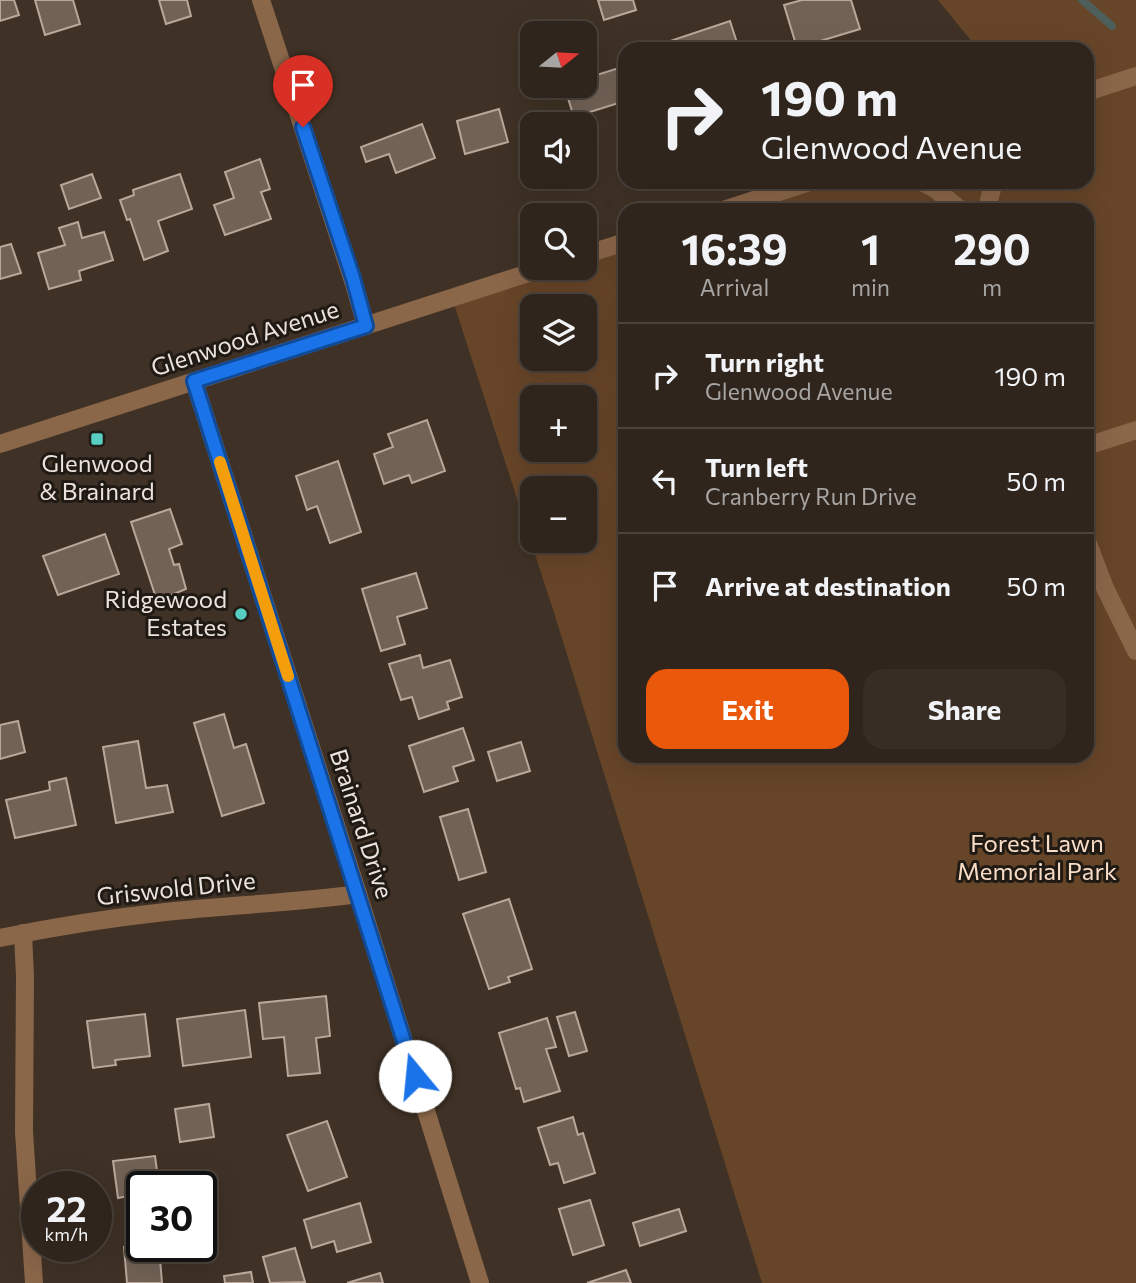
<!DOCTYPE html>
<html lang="en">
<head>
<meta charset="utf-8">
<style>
	body { margin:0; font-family:Commissioner,sans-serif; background:#372d25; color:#f1f3f6; height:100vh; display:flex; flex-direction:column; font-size:26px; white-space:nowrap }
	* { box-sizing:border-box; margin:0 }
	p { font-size:23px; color:#a7a5a3 }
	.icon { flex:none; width:38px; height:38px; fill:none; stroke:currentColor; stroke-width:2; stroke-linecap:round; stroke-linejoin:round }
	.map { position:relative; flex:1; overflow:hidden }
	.side { position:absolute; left:618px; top:203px; width:476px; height:560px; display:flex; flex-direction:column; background:#2f251c; border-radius:21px; box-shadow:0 7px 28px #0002,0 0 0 2px #4a423b }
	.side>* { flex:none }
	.hud { position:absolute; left:618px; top:42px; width:476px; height:147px; border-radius:21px; box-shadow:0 7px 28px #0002,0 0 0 2px #4a423b; background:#2f251c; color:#f1f3f6; overflow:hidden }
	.needle { width:46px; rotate:72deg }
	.controls { position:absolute; left:520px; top:21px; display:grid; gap:14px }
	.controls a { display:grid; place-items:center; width:77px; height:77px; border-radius:14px; background:#2f251c; box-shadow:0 7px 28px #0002,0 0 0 2px #4a423b; font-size:35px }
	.speed { position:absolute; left:21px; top:1171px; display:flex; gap:14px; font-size:35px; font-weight:700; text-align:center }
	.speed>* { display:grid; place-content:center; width:91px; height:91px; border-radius:50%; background:#2f251c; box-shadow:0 7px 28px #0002,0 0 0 2px #4a423b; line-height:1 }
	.speed small { font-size:18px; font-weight:400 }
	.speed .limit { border:4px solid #111; border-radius:10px; background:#fff; color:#111 }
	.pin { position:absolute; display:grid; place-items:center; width:60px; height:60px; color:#fff; margin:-72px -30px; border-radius:50% 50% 50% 0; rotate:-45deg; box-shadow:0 0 7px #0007 }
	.pin .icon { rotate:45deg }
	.me { position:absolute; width:77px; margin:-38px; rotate:343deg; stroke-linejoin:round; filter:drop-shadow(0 0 5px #0008) }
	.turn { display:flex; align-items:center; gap:24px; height:147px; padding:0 28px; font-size:32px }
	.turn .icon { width:91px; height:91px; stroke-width:2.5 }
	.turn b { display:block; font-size:49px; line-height:60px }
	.eta { display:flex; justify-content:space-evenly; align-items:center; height:119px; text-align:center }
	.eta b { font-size:42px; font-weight:700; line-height:49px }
	.action { display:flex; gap:14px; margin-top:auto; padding:14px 28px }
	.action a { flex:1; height:80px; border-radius:21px; background:#ea580c; color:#fff; font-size:28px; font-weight:700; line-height:80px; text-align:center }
	.action a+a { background:#372d25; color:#f1f3f6 }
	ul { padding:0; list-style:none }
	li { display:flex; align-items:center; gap:21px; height:105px; padding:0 28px; border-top:2px solid #4a423b }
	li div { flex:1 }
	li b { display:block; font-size:26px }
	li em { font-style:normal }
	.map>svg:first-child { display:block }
	.green { fill:#674528; fill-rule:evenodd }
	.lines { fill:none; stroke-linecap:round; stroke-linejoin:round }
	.stream { stroke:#4e5e5a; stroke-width:8 }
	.building { fill:#726256; stroke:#b9a79a; stroke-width:2 }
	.minor { stroke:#8b6749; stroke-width:18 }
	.route-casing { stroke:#114b97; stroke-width:18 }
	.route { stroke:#1a73e8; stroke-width:12 }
	.slow { stroke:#f59e0b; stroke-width:12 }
	.poi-dot { fill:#57cec1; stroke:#201a15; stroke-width:2.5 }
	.labels { text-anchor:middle; stroke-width:6; stroke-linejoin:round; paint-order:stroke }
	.street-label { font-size:24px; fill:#ece3dc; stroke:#201a15 }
	.poi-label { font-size:24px; fill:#ece3dc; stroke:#201a15 }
	.park-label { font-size:24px; fill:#f9dcc5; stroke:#201a15 }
</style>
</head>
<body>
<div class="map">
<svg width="1136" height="1283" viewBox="0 0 1136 1283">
	<rect width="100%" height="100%" fill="#3f3125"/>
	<path class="green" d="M938,0H1136V1283H762L556,619L452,298L544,268H584L585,255L625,242V756H1087V210H723L810,182H1087V49H978ZM532,306H584V359H532ZM532,397H584V450H532ZM532,488H584V541H532Z"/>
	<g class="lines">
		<polyline class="stream" points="1082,0 1112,26"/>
	</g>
	<g class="building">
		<polygon points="0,0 14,0 19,15 0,21"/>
		<polygon points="35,0 73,0 80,24 45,35"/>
		<polygon points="159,0 187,0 191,16 166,24"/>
		<polygon points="598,0 633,0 636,10 604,20"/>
		<polygon points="802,0 851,0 860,29 797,48 784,5"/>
		<polygon points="730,21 739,49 663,49 661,44"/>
		<polygon points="625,66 625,101 574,117 564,86 584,86 584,79"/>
		<polygon points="499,109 508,142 465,154 457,121"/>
		<polygon points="422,124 435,158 396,173 389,154 366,162 361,147"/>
		<polygon points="260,159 270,189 261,192 271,219 225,235 214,205 234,198 225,172"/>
		<polygon points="92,174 101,198 69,209 61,185"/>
		<polygon points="180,174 192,209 158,221 168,251 144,260 130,219 127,220 120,200 134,195 133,190"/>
		<polygon points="78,222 82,238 104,232 113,260 79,271 81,280 49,289 38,253 65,245 59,228"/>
		<polygon points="11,244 21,273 0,279 0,247"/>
		<polygon points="427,420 445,471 412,483 409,475 384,484 374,454 393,447 388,434"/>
		<polygon points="338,461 361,532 330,543 317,506 307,510 296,476"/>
		<polygon points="170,509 182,544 169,549 174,565 179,564 186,589 157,601 131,522"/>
		<polygon points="105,534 119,574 58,595 43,556"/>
		<polygon points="416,573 427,608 397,617 405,644 381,651 362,589"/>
		<polygon points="420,655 423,668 450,660 462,697 447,702 449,709 419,719 412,697 401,700 389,664"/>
		<polygon points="224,714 234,748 246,744 264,803 222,816 194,723"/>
		<polygon points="18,721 25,752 0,759 0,725"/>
		<polygon points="463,728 474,760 453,767 458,781 424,792 409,746"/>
		<polygon points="138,741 146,788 167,785 173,812 116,823 103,747"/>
		<polygon points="521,742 530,771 497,781 488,752"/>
		<polygon points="66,778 76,825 15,838 6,800 50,790 49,782"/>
		<polygon points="468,809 486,872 459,880 440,817"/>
		<polygon points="509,899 532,969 508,977 510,982 489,989 463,914"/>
		<polygon points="326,996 330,1036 316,1038 320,1073 288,1076 284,1037 263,1039 259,1003"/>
		<polygon points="245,1010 251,1057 183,1066 177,1019"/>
		<polygon points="575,1012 587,1051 569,1056 557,1017"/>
		<polygon points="145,1014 150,1056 115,1060 116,1065 93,1068 87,1021"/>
		<polygon points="547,1018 556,1047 546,1049 560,1091 524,1102 520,1088 516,1089 499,1033"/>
		<polygon points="209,1104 214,1137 180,1142 175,1109"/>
		<polygon points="573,1117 578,1135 583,1133 595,1173 564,1183 558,1163 550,1165 538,1128"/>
		<polygon points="327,1121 347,1177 308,1191 287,1135"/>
		<polygon points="155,1156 159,1186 142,1186 142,1222 131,1223 128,1196 118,1198 113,1161"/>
		<polygon points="590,1200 604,1245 573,1255 559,1209"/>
		<polygon points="360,1203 371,1242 337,1252 334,1241 312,1248 304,1220"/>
		<polygon points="679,1209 686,1231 640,1246 633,1223"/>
		<polygon points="142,1246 159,1246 162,1283 127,1283 124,1247"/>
		<polygon points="295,1248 305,1282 270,1283 263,1257"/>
		<polygon points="626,1270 631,1283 587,1283"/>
		<polygon points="251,1272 253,1283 225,1283 224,1276"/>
		<polygon points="380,1273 383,1283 347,1283"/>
	</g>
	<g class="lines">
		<g class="minor">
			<polyline points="261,0 354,284 366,326"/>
			<polyline points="1087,92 1136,76"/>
			<polyline points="922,182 935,189 961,210"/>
			<polyline points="723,210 810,182"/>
			<polyline points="988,210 989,200 994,182"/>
			<polyline points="584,255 625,242"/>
			<polyline points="194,381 358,894 480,1283"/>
			<polyline points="0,444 544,268"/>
			<polyline points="1087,446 1136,430"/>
			<polyline points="1087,541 1105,588 1136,651"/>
			<polyline points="23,933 25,977 24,1132 34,1283"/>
			<path d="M0,938C54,927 110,918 165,912C229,905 294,903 358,894"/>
		</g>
	</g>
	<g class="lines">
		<g class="route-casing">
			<polyline id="route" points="303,127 353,278 366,326 194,381 415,1076"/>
		</g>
		<use href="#route" class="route"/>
		<polyline class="slow" points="220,462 288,676"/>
	</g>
	<g class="poi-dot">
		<rect x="90" y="432" width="14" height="14" rx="3.5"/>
		<circle cx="241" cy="614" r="7"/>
	</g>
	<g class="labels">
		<g class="street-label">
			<text transform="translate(245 339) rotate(-18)" y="8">Glenwood Avenue</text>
			<text transform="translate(361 824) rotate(72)" y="8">Brainard Drive</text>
			<text transform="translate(176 889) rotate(-6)" y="8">Griswold Drive</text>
		</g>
		<g class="poi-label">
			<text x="97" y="472">Glenwood<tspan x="97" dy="28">&amp; Brainard</tspan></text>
			<text x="227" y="608" text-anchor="end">Ridgewood<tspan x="227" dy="28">Estates</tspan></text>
		</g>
		<g class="park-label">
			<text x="1037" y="852">Forest Lawn<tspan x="1037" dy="28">Memorial Park</tspan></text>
		</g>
	</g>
</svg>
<div class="controls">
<a><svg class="needle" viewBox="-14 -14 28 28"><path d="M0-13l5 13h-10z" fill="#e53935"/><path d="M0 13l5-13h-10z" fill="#a7a5a3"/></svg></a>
<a><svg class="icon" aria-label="sound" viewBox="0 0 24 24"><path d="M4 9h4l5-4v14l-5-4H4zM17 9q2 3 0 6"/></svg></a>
<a><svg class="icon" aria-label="search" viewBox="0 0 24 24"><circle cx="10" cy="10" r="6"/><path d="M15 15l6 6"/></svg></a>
<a><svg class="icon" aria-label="layers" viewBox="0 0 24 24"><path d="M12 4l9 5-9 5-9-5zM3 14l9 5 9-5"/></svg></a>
<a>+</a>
<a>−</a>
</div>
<div class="speed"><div>22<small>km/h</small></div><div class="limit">30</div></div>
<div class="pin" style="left:303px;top:127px;background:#d93025"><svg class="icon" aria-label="arrive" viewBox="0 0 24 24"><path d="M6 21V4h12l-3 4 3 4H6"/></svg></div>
<svg class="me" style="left:415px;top:1076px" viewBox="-20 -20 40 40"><circle r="19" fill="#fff"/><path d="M0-13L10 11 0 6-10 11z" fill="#1a73e8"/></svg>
<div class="hud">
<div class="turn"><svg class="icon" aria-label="right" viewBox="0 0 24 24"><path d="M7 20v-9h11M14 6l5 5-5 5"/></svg><div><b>190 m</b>Glenwood Avenue</div></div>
</div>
<section class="side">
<div class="eta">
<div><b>16:39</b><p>Arrival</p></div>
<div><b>1</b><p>min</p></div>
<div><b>290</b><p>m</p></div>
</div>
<ul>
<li><svg class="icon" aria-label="right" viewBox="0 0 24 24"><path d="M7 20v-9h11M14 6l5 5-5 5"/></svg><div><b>Turn right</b><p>Glenwood Avenue</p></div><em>190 m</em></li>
<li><svg class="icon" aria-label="left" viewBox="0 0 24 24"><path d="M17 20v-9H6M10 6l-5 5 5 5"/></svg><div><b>Turn left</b><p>Cranberry Run Drive</p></div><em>50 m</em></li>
<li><svg class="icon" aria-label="arrive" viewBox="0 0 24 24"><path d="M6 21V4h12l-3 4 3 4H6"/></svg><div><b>Arrive at destination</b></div><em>50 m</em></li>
</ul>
<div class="action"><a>Exit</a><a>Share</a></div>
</section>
</div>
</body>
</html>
